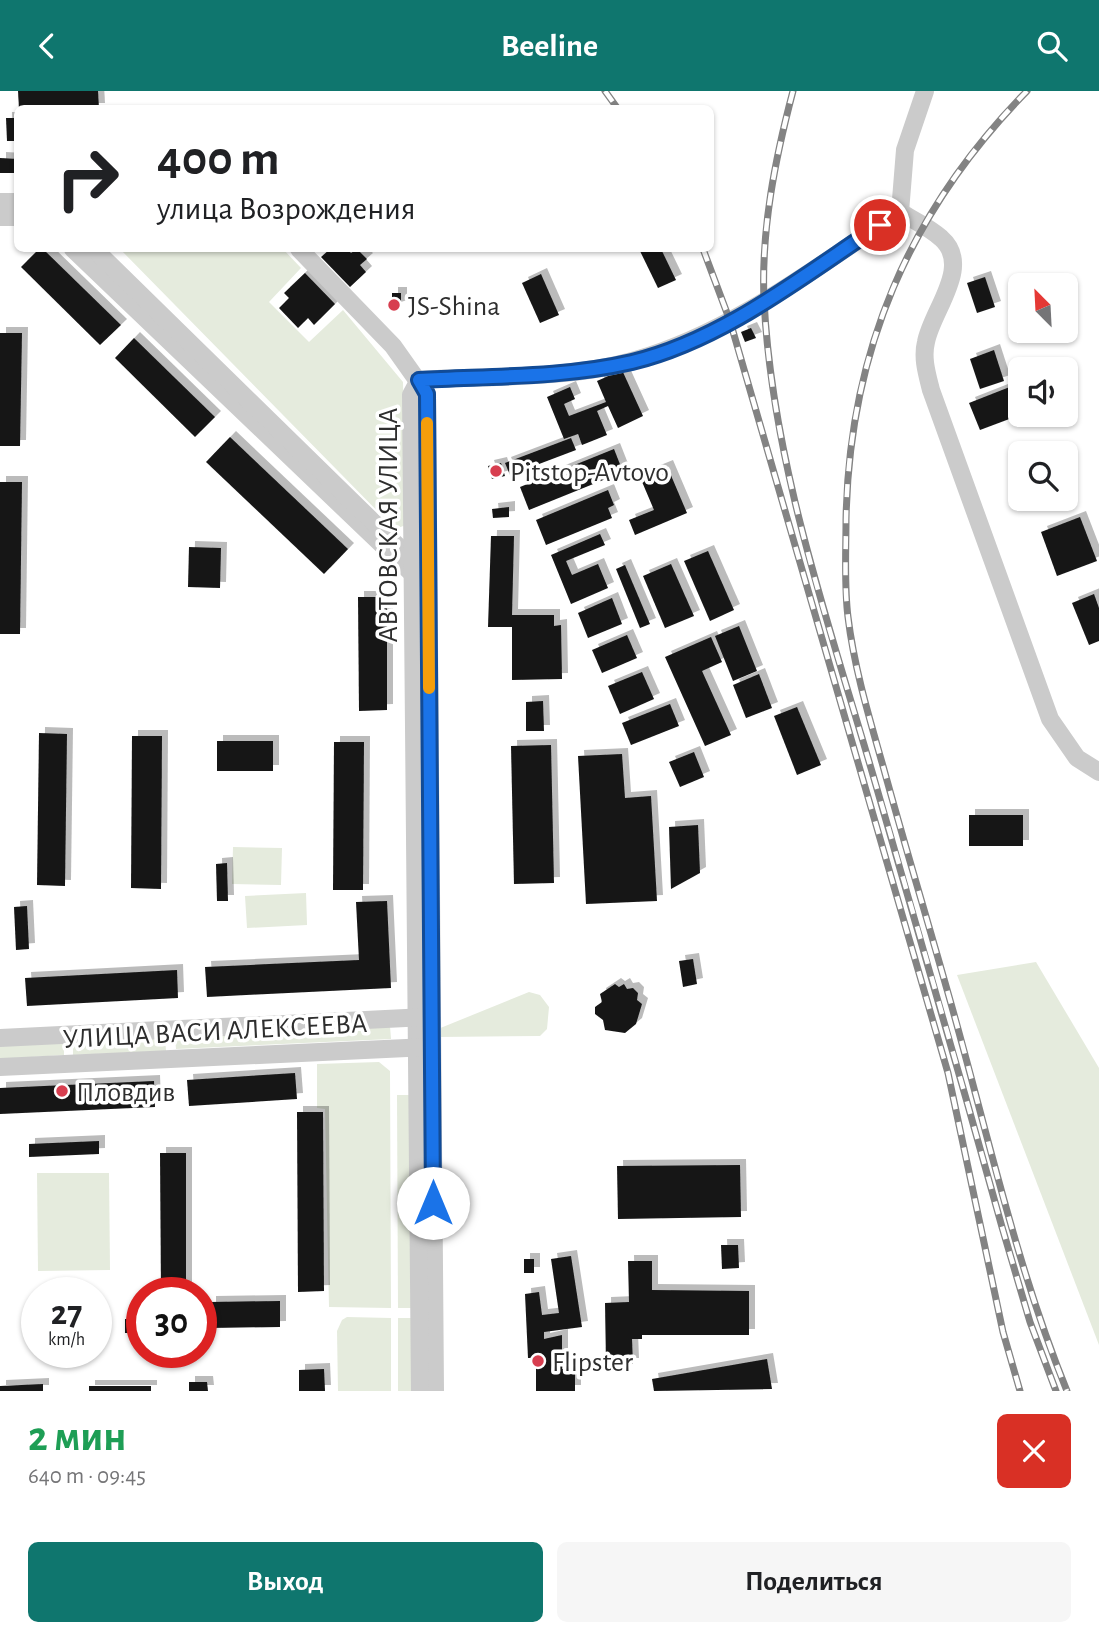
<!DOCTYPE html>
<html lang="ru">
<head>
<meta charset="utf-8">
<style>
	body { margin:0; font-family:"Alegreya Sans",sans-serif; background:#f6f6f6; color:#202124; height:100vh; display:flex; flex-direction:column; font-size:26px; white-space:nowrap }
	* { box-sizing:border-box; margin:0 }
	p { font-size:23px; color:#757577 }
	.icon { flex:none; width:38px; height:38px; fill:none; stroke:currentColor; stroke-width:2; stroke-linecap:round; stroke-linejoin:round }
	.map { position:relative; height:1300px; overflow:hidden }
	.sheet { display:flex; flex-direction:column; background:#fff; flex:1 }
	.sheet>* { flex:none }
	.banner { position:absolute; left:14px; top:14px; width:700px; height:147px; border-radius:10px; box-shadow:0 2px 5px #0004; background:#fff; color:#202124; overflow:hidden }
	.needle { width:46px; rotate:336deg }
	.controls { position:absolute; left:1008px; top:182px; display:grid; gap:14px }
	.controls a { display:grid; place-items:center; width:70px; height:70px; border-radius:10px; background:#fff; box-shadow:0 2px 5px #0004; font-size:35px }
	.speed { position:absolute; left:21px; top:1186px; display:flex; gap:14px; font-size:35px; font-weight:700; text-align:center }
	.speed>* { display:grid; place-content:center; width:91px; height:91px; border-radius:50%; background:#fff; box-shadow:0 2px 5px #0004; line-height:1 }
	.speed small { font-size:18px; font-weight:400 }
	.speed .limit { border:10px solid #d22; background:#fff; color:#111 }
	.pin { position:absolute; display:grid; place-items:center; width:60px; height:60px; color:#fff; margin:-30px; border:4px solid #fff; border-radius:50%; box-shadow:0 2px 7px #0007 }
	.me { position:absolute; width:77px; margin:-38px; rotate:0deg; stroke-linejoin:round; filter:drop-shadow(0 0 5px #0008) }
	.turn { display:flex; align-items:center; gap:24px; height:147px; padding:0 28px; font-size:32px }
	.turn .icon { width:91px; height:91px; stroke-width:2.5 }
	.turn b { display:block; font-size:49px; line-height:60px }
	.round { display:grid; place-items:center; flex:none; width:74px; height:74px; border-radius:10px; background:#f6f6f6 }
	.overview { display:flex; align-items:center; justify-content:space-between; height:119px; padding:0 28px }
	h1 { font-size:42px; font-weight:700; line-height:52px; color:#1e9e55 }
	.button { display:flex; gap:14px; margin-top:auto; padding:14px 28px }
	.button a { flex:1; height:80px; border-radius:10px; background:#0f766e; color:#fff; font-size:28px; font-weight:700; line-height:80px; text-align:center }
	.button a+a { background:#f6f6f6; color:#202124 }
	header { display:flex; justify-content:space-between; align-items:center; height:91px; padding:0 28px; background:#0f766e; color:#fff; font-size:32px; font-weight:700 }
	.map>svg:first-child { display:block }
	.green { fill:#e5ebdd }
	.building { fill:#151515; filter:url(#shadow) }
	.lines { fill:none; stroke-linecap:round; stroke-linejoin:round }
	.minor { stroke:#cbcbcb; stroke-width:18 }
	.rail-casing { stroke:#838383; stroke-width:7 }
	.rail { stroke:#fff; stroke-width:4.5; stroke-dasharray:13; stroke-linecap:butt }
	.route-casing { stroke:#114b97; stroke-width:18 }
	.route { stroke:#1a73e8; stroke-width:12 }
	.slow { stroke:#f59e0b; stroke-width:12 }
	.poi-dot { fill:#d73e4f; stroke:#fff; stroke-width:2.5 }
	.labels { text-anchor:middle; stroke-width:7; stroke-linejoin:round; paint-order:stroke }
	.poi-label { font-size:28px; fill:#2e2e2e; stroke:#fff; text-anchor:start }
	.street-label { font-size:28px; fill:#2e2e2e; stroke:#fff }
</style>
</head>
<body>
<header><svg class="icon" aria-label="back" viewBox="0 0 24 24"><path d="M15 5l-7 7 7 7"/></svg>Beeline<svg class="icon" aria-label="search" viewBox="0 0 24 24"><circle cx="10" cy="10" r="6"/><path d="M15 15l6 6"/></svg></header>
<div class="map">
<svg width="1099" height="1300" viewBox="0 0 1099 1300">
	<defs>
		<filter id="shadow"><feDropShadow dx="6" dy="-6" stdDeviation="0" flood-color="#0004"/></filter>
	</defs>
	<rect width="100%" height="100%" fill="#fff"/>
	<g class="green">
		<polygon points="120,158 283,158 301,177 269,211 309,251 343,219 403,291 406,434 395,438"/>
		<polygon points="233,756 282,757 281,794 232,793"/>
		<polygon points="306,802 307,834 247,837 245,805"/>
		<polygon points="1036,871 1099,977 1099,1254 957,884"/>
		<polygon points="529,901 540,904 549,916 547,938 540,945 439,946 438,938"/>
		<polygon points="390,935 391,948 176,958 175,945"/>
		<polygon points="165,946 166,960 73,964 73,951"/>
		<polygon points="64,952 64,964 0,968 0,955"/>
		<polygon points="379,971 390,980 391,1217 329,1216 325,1018 317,1017 317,973"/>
		<polygon points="397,1004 409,1004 411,1217 398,1217"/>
		<polygon points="37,1082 109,1082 110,1179 38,1180"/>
		<polygon points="347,1226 391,1227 391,1300 338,1300 337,1240 342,1229"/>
		<polygon points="398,1227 411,1227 412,1300 398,1300"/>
	</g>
	<g class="building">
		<polygon points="18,0 98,0 99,18 19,18"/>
		<polygon points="6,27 18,27 18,50 7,50"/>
		<polygon points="0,67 18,68 18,82 0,82"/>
		<polygon points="39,158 43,158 121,234 100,254 21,176"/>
		<polygon points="330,158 347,158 351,162 357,158 367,168 360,174 366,181 350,196 321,166"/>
		<polygon points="639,158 661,158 676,189 658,197"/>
		<polygon points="305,182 335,213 314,234 308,227 298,237 279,217 289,207 284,202"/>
		<polygon points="541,183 559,224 540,232 522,192"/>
		<polygon points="985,186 995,216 977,222 967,192"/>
		<polygon points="392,202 401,202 401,215 392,218"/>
		<polygon points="751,237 756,247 745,251 741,241"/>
		<polygon points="0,242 22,242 20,355 0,355"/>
		<polygon points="134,247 215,326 195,346 115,267"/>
		<polygon points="994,259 1004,290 980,298 970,268"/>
		<polygon points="622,279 643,325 618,337 608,315 597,320 607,344 582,354 578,343 564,348 547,306 570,296 575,308 564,313 569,325 606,311 597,290"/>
		<polygon points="1020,292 1020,324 980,339 969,312"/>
		<polygon points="230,346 348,458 324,483 206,371"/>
		<polygon points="571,347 576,359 510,384 505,372"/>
		<polygon points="614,358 623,381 529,419 520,396"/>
		<polygon points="501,372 505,385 492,388 488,375"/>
		<polygon points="667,375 687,422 635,444 629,429 654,419 640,386"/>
		<polygon points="0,391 22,391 20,543 0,543"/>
		<polygon points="608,399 614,414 608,417 612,427 546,454 536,429"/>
		<polygon points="509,416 509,426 493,427 492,418"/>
		<polygon points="1080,426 1097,470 1057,485 1041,441"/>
		<polygon points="600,443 605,454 566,470 572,484 598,473 608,497 571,513 551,464"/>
		<polygon points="491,445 514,445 512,524 554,524 554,535 561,534 562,588 512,589 512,536 488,536"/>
		<polygon points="189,456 221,457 220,497 188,496"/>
		<polygon points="708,460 734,519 710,530 684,470"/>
		<polygon points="671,473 694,525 665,537 643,485"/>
		<polygon points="625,474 650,533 640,537 616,478"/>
		<polygon points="1094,503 1099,517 1099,550 1089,554 1072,512"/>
		<polygon points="358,506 387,506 387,619 359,620"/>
		<polygon points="612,507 622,533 588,547 578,522"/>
		<polygon points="739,535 757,580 733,590 715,545"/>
		<polygon points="627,544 637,567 602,582 592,559"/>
		<polygon points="711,546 722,571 702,580 731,644 705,655 665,566"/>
		<polygon points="642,581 654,608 620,623 608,595"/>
		<polygon points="759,583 772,617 746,627 733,594"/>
		<polygon points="543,610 544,640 526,640 526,611"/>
		<polygon points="670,613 679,635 631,654 622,632"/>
		<polygon points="797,616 821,674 797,684 774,625"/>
		<polygon points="39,642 67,643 65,795 37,794"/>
		<polygon points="132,645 162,645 161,798 131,797"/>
		<rect x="217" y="650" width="56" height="30"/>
		<polygon points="334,651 364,651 363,799 333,799"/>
		<polygon points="551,654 554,792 514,793 511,655"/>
		<polygon points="694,661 704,686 680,696 669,671"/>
		<polygon points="622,663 625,707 651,705 657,810 586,813 578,665"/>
		<rect x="969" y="724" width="54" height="31"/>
		<polygon points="698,734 700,782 671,798 669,736"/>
		<polygon points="227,772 228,810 217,810 216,773"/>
		<polygon points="387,810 391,897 207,906 205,876 359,869 356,811"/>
		<polygon points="27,815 29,858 16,859 14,816"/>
		<polygon points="693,868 697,893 683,896 679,870"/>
		<polygon points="177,879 178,907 27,915 25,887"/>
		<polygon points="615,893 619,896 624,893 627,898 633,897 638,902 637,909 642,913 636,933 625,942 605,939 603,929 595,923 595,916 602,911 600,903"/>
		<polygon points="295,982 297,1008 189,1015 187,989"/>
		<polygon points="154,990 155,1016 0,1023 0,997"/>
		<polygon points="297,1021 323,1021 324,1200 298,1201"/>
		<polygon points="99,1050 99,1063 29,1066 29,1053"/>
		<polygon points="160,1062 186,1062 186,1202 161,1202"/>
		<polygon points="740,1074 741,1126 618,1128 617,1075"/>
		<polygon points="721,1154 738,1154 739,1177 722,1178"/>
		<polygon points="571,1165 582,1236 544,1241 544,1248 562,1244 562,1278 575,1278 575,1300 536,1300 536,1267 528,1267 525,1203 539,1201 542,1224 559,1222 551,1168"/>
		<rect x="524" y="1168" width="10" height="14"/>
		<polygon points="628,1170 652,1170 652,1199 749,1200 749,1244 642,1244 642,1248 632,1248 633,1273 606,1273 605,1212 629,1211"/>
		<polygon points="280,1210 280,1236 210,1237 210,1211"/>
		<polygon points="125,1228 137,1228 136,1242 125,1242"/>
		<polygon points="767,1268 772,1298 654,1300 652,1288"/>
		<polygon points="324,1278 325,1300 299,1300 299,1279"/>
		<polygon points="189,1291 207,1291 208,1300 189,1300"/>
		<polygon points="43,1293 43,1300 0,1300 0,1295"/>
		<rect x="89" y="1295" width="62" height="5"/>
	</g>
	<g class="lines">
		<g class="minor">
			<polyline points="0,111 18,111"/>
			<path d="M900,121C913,129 929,136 941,147C973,175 932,219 926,251C922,267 927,283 931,299L1050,628L1077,667L1099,681"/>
			<polyline points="900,121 905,59 925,0"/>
			<polyline points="0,126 18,126"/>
			<polyline points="73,158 419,489"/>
			<polyline points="94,158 415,472"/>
			<polyline points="299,158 393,255 427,303 435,1300"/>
			<polyline points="419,289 411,304 420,1300"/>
			<path d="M419,289C486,285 572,288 636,269C733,241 816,176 900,121"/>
			<polyline points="0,947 426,926"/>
			<polyline points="0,976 428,956"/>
		</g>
		<g class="rail-casing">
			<g id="rail">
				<polyline points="605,0 618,18"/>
				<path d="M793,0C775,68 761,139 764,209C772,371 828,530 873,684C917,834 960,985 1002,1136L1030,1231L1056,1300"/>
				<path d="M1027,0C909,120 849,261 846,429C846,461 844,494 848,526C854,576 869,626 883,675C903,748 925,821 946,895C985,1030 1014,1170 1067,1300"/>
				<polyline points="703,158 730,230 948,982 1003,1241 1020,1300"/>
			</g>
		</g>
		<use href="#rail" class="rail"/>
	</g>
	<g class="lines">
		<g class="route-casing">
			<path id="route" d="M433,1112L427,303L419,289C489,285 563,287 632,271C723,249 803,185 880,134"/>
		</g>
		<use href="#route" class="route"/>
		<polyline class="slow" points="427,332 429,597"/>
	</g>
	<g class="poi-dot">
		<circle cx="394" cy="214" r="7"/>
		<circle cx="496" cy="380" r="7"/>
		<circle cx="62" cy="1000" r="7"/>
		<circle cx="538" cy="1270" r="7"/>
	</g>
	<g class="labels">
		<g class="poi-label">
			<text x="408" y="224">JS-Shina</text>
			<text x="510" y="390">Pitstop-Avtovo</text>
			<text x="76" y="1010">Пловдив</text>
			<text x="552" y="1280">Flipster</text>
		</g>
		<g class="street-label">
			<text transform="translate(387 434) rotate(-90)" y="10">АВТОВСКАЯ УЛИЦА</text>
			<text transform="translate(215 939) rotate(-3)" y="10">УЛИЦА ВАСИ АЛЕКСЕЕВА</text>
		</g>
	</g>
</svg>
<div class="controls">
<a><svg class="needle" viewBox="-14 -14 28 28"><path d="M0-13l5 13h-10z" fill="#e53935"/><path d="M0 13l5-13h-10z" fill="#757577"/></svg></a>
<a><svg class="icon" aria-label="sound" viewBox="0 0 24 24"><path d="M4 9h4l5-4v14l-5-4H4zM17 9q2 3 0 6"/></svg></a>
<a><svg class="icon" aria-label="search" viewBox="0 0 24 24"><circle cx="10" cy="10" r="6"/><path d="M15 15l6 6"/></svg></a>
</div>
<div class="speed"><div>27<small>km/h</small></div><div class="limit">30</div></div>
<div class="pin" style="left:880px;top:134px;background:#d93025"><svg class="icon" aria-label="arrive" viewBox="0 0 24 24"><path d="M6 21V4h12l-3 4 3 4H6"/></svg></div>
<svg class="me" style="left:433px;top:1112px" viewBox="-20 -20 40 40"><circle r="19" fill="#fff"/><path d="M0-13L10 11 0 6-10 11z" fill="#1a73e8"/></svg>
<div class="banner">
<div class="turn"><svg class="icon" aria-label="right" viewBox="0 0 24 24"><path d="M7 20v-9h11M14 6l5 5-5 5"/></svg><div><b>400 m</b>улица Возрождения</div></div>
</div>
</div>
<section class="sheet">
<div class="overview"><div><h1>2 мин</h1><p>640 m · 09:45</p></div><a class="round" style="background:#d93025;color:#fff"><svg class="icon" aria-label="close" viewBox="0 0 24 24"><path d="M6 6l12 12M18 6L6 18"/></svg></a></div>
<div class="button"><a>Выход</a><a>Поделиться</a></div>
</section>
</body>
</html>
